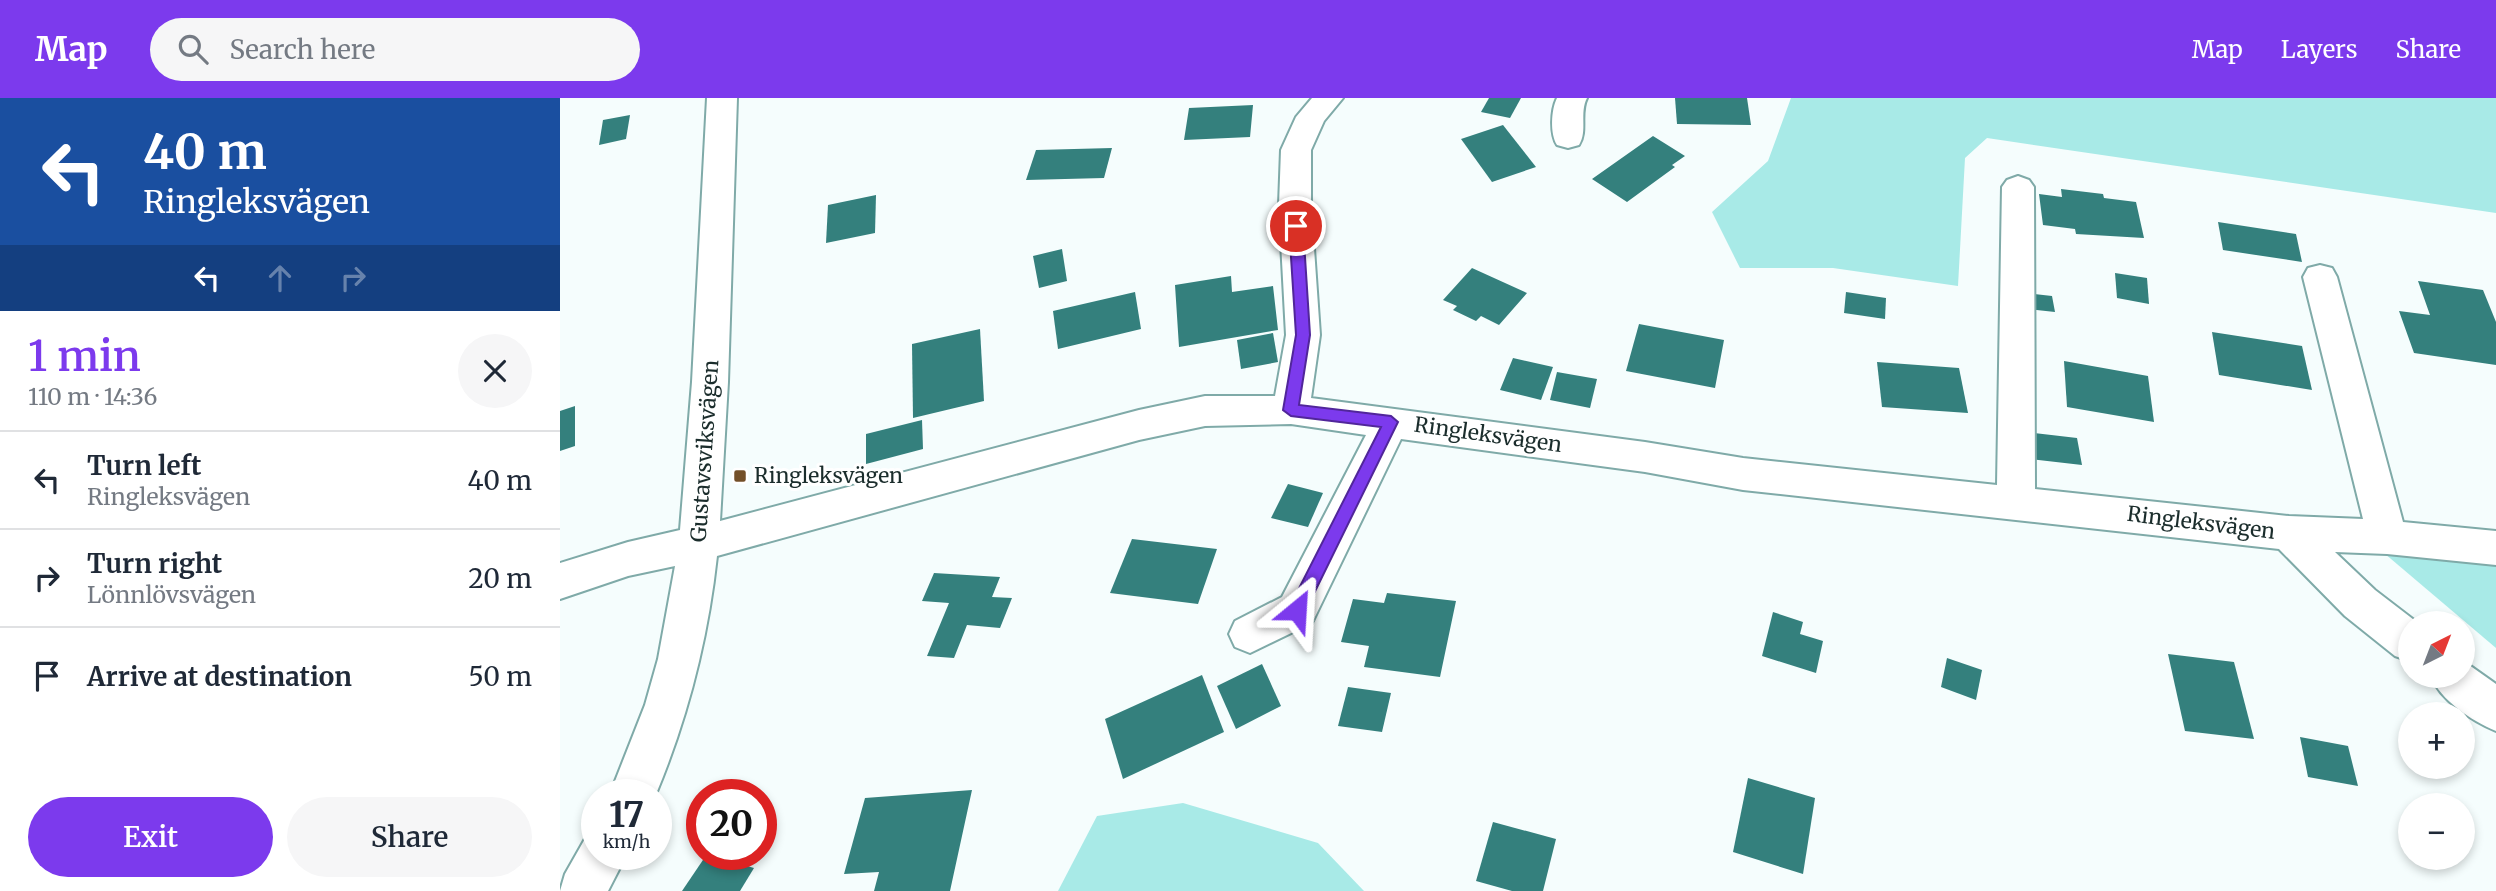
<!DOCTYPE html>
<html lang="en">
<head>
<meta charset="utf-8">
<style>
	body { margin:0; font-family:Merriweather,serif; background:#f6f6f7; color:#1f2937; height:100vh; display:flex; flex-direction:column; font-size:26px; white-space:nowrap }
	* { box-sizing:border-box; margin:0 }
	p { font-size:23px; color:#747a83 }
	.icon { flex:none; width:38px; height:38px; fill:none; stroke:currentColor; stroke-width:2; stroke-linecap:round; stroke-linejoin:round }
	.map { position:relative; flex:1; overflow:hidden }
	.panel { display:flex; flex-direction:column; background:#fff; width:560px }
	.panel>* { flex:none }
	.guide { background:#1a4fa0; color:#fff; overflow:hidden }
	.needle { width:46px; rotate:42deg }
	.controls { position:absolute; left:1838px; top:513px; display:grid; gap:14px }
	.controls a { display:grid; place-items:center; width:77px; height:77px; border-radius:50%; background:#fff; box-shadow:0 4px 10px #0003; font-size:35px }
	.speed { position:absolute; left:21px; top:681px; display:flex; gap:14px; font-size:35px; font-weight:700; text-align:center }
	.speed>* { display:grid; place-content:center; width:91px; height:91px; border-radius:50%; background:#fff; box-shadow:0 4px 10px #0003; line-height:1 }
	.speed small { font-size:18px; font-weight:400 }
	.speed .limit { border:10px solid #d22; background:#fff; color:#111 }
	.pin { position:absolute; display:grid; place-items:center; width:60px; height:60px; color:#fff; margin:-30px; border:4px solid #fff; border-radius:50%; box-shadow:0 2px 7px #0007 }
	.me { position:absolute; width:77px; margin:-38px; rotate:27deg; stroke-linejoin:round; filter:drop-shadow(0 0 5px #0008) }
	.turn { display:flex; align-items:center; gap:24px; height:147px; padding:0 28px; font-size:32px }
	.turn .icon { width:91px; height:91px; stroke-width:2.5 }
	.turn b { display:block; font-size:49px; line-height:60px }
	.lanes { display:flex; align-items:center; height:66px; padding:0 28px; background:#0003; justify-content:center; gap:35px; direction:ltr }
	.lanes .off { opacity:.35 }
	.round { display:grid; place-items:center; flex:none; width:74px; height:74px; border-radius:37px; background:#f6f6f7 }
	.summary { display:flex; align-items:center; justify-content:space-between; height:119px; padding:0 28px }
	h1 { font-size:42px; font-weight:600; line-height:52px; color:#7c3aed }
	.primary-button { display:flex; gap:14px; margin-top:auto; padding:14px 28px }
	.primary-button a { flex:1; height:80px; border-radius:42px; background:#7c3aed; color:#fff; font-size:28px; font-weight:600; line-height:80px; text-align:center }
	.primary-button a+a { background:#f6f6f7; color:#1f2937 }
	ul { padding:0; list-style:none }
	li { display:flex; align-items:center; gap:21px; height:98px; padding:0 28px; border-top:2px solid #e0e1e3 }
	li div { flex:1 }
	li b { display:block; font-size:26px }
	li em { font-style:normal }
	header { display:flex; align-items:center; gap:42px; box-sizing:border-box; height:98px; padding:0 35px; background:#7c3aed; color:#fff }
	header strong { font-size:33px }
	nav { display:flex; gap:38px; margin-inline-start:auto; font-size:24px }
	.search { width:490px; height:63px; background:#f6f6f7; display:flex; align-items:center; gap:18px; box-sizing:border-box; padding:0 24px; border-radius:38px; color:#747a83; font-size:26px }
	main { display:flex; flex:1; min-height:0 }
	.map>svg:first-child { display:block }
	.green { fill:#a8eae7 }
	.building { fill:#34807d }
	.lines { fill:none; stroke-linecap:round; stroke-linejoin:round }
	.minor-casing { stroke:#7faaa8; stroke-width:4 }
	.minor { fill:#fff; fill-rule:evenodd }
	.route { fill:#7c3aed; stroke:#51269a; stroke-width:2 }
	.poi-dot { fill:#724f28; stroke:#fff; stroke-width:2.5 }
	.labels { text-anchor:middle; stroke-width:6; stroke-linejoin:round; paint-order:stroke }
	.street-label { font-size:21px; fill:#1b2d2c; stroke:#fff }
	.poi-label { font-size:21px; fill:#1b2d2c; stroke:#fff; text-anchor:start }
</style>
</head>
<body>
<header>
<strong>Map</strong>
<div class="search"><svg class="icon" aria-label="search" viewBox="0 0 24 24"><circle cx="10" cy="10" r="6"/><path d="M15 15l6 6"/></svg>Search here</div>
<nav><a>Map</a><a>Layers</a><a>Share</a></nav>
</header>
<main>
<section class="panel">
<div class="guide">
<div class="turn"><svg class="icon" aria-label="left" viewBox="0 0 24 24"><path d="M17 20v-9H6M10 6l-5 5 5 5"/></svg><div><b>40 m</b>Ringleksvägen</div></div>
<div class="lanes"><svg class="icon" aria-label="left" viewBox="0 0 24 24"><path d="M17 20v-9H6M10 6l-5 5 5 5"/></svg><svg class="icon off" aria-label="ahead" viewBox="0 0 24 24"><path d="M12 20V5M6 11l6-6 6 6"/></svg><svg class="icon off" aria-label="right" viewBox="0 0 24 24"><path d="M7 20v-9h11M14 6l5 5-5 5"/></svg></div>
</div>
<div class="summary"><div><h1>1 min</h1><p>110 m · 14:36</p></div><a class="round"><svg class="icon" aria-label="close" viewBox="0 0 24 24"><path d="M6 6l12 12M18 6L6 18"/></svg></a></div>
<ul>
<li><svg class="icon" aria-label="left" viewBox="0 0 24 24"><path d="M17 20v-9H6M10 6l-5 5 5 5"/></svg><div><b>Turn left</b><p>Ringleksvägen</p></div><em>40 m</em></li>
<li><svg class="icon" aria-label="right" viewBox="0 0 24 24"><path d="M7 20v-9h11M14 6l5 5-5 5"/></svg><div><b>Turn right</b><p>Lönnlövsvägen</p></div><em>20 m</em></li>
<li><svg class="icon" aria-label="arrive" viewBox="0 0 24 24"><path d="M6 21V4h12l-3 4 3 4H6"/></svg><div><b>Arrive at destination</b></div><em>50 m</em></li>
</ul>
<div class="primary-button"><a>Exit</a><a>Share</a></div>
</section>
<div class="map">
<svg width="1936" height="793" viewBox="0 0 1936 793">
	<rect width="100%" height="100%" fill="#f5fdfd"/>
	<g class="green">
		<polygon points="1231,0 1936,0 1936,115 1427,40 1405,60 1398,188 1273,170 1180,170 1152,114 1208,63"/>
		<polygon points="1824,455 1936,464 1936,550"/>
		<polygon points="623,705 758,745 804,793 498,793 537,718"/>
	</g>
	<g class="building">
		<polygon points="929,0 961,0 950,20 921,14"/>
		<polygon points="1115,0 1187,0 1191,27 1117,26"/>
		<polygon points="693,7 690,39 624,42 629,10"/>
		<polygon points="70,17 66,41 39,47 43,22"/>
		<polygon points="943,27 976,69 932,84 901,41"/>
		<polygon points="1093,38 1125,58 1112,67 1115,69 1067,104 1032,81"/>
		<polygon points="552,50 544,80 466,82 476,52"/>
		<polygon points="1501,91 1543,96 1544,100 1576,104 1584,140 1516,136 1515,131 1483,127 1479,96 1502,99"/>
		<polygon points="316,97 315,135 266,145 268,107"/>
		<polygon points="1658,124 1736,136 1742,164 1663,152"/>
		<polygon points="502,151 507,183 479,190 473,158"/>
		<polygon points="912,170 967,195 939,227 921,218 916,223 893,212 897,208 883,202"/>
		<polygon points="1555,175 1587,180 1589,206 1557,200"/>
		<polygon points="671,178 672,194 713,188 718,232 619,249 615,187"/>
		<polygon points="1858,183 1923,192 1936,224 1936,267 1854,255 1839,213 1870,217"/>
		<polygon points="575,194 581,231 498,251 493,213"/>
		<polygon points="1286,194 1326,200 1325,221 1284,215"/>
		<polygon points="1466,195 1492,198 1495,214 1468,211"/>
		<polygon points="1079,226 1164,242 1155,290 1066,273"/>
		<polygon points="420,231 424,303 353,320 352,246"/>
		<polygon points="1652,234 1742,248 1752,292 1659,277"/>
		<polygon points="713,235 718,264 681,271 677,242"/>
		<polygon points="953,260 993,269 981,302 940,292"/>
		<polygon points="1504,263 1588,278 1594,324 1507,309"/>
		<polygon points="1317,264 1399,270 1408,315 1322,309"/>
		<polygon points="997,274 1037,281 1030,310 990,302"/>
		<polygon points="15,308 15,348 0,353 0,313"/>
		<polygon points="362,322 363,351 306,366 306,336"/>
		<polygon points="1465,334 1517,340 1522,367 1469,361"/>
		<polygon points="728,386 763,395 748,429 711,420"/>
		<polygon points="572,441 657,451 638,506 550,495"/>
		<polygon points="374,475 440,479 432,499 452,500 440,530 407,527 394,560 367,558 389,505 362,503"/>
		<polygon points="827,495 896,503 880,579 804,569 809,548 781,544 793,501 824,505"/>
		<polygon points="1213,514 1243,524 1240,536 1263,543 1256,575 1202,558"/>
		<polygon points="1608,556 1674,564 1694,641 1625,633"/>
		<polygon points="1387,560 1422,572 1416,602 1381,589"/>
		<polygon points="702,566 721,608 676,631 657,588"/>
		<polygon points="642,577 664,634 563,681 545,621"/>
		<polygon points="788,589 831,595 822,634 778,628"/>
		<polygon points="1740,639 1788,648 1798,688 1748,679"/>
		<polygon points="1188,680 1255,700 1243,776 1173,754"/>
		<polygon points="412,692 390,793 314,793 319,774 284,776 305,700"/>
		<polygon points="933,724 996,741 983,793 952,793 916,783"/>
		<polygon points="147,756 194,770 180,793 122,793"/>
	</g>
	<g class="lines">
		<g class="minor-casing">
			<g id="minor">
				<path d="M147,0H177L168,284L160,423L579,312L645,298H715L726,237L719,107L721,52L736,19L752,0H783L764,23L751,52V107L760,237L751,300L1085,344L1183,360L1437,387L1442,89L1447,82L1458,78L1469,82L1474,89L1475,391L1729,418L1803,421L1743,179L1748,170L1760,167L1772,170L1777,179L1843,424L1936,433V467L1827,456L1775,454L1815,492L1858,525H1850V563L1835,558L1785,518L1719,451L1183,392L1085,374L841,341L752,525L690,555L675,549L669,536L675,523L722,499L806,337L731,326L645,328L579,342L157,458C148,541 128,619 96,696H50L85,607L98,561L115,468L68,478L0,501V465L68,444L120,432L132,284Z"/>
				<path d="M997,0H1027C1019,15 1028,33 1019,47L1008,50L997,47C990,36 991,12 997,0Z"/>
				<path d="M1902,562L1936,586V633C1912,623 1880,602 1871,578H1902Z"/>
				<polygon points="37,735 37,756 67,756 48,793 0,793 5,776 26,739"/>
			</g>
		</g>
		<use href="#minor" class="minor"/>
	</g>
	<polygon class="route" points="736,123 743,128 750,237 739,307 831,318 838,324 743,518 737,520 731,518 728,512 821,329 731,318 723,312 736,237 729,128"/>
	<rect class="poi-dot" x="173" y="371" width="14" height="14" rx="3.5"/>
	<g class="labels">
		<g class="street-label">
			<text transform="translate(928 337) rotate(8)" y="7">Ringleksvägen</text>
			<text transform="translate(145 353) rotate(-86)" y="7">Gustavsviksvägen</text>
			<text transform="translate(1641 425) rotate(7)" y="7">Ringleksvägen</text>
		</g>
		<g class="poi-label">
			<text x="194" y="385">Ringleksvägen</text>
		</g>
	</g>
</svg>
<div class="controls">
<a><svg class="needle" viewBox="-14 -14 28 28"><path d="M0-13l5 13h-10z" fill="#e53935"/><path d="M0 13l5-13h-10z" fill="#747a83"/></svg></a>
<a>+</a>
<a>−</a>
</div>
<div class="speed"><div>17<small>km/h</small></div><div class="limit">20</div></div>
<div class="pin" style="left:736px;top:128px;background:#d93025"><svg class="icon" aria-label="arrive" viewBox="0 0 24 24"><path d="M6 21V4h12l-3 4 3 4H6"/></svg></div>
<svg class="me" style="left:737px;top:512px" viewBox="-20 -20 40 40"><path d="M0-17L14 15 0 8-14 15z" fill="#7c3aed" stroke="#fff" stroke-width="4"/></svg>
</div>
</main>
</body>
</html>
